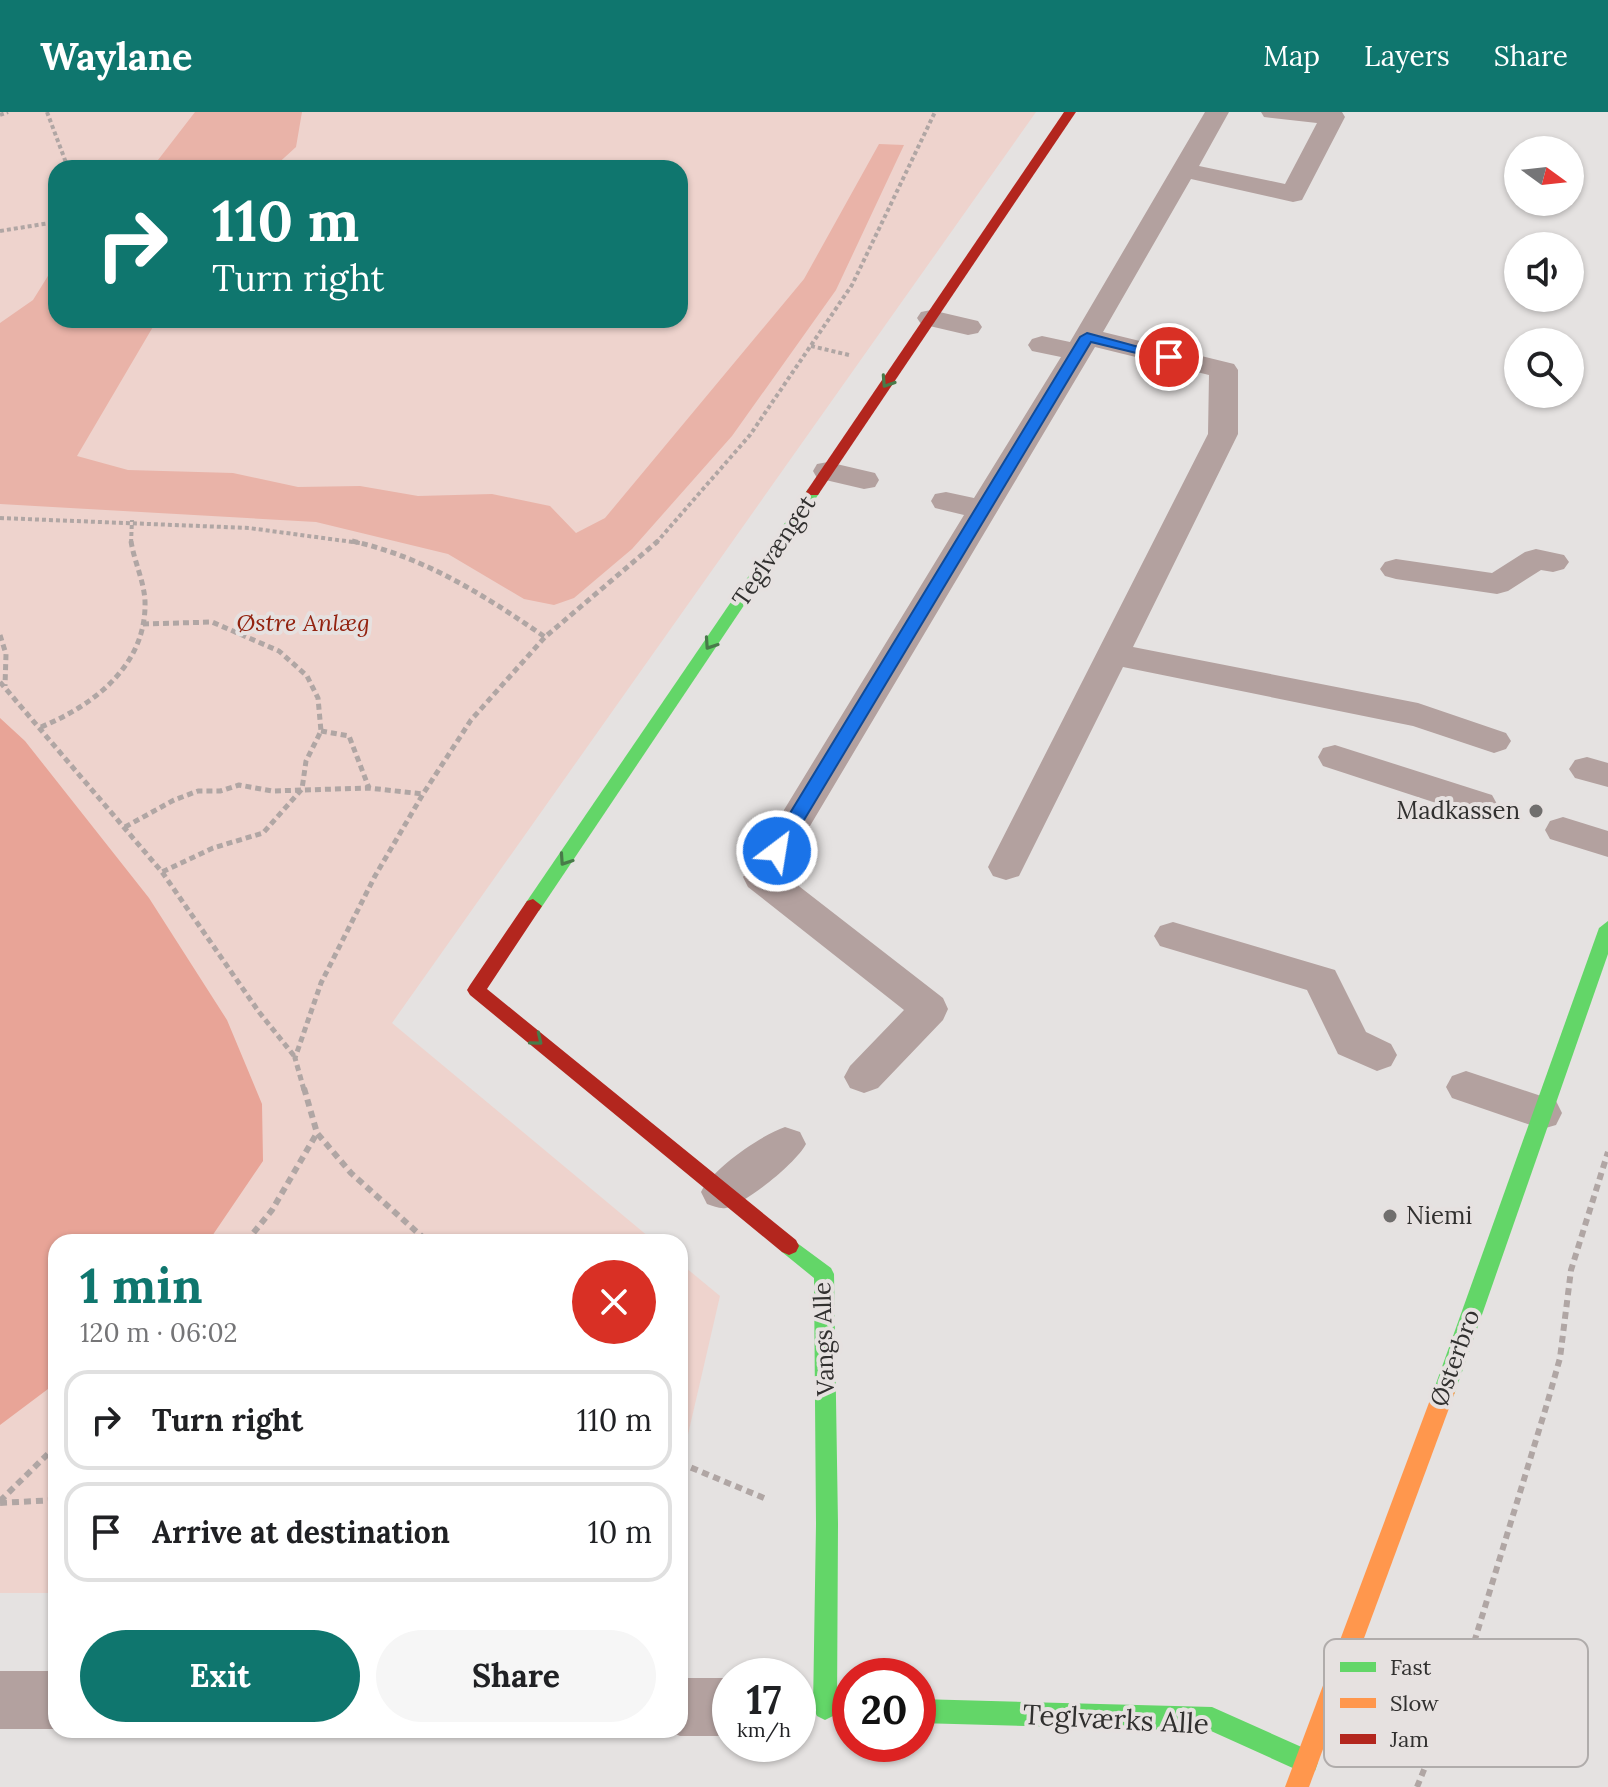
<!DOCTYPE html>
<html lang="en">
<head>
<meta charset="utf-8">
<style>
	body { margin:0; font-family:Lora,serif; background:#f6f6f6; color:#202124; height:100vh; display:flex; flex-direction:column; font-size:30px; white-space:nowrap }
	* { box-sizing:border-box; margin:0 }
	p { font-size:26px; color:#757577 }
	.icon { flex:none; width:44px; height:44px; fill:none; stroke:currentColor; stroke-width:2; stroke-linecap:round; stroke-linejoin:round }
	.map { position:relative; flex:1; overflow:hidden }
	.side { position:absolute; left:48px; top:1122px; width:640px; height:504px; display:flex; flex-direction:column; background:#fff; border-radius:24px; box-shadow:0 2px 6px #0004 }
	.side>* { flex:none }
	.guide { position:absolute; left:48px; top:48px; width:640px; height:168px; border-radius:24px; box-shadow:0 2px 6px #0004; background:#0f766e; color:#fff; overflow:hidden }
	.needle { width:52px; rotate:105deg }
	.fabs { position:absolute; left:1504px; top:24px; display:grid; gap:16px }
	.fabs a { display:grid; place-items:center; width:80px; height:80px; border-radius:50%; background:#fff; box-shadow:0 2px 6px #0004; font-size:40px }
	.speed { position:absolute; left:712px; top:1546px; display:flex; gap:16px; font-size:40px; font-weight:700; text-align:center }
	.speed>* { display:grid; place-content:center; width:104px; height:104px; border-radius:50%; background:#fff; box-shadow:0 2px 6px #0004; line-height:1 }
	.speed small { font-size:20px; font-weight:400 }
	.speed .limit { border:12px solid #d22; background:#fff; color:#111 }
	.pin { position:absolute; display:grid; place-items:center; width:68px; height:68px; color:#fff; margin:-34px; border:4px solid #fff; border-radius:50%; box-shadow:0 2px 8px #0007 }
	.me { position:absolute; width:88px; margin:-44px; rotate:31deg; stroke-linejoin:round; filter:drop-shadow(0 0 6px #0008) }
	.turn { display:flex; align-items:center; gap:28px; height:168px; padding:0 32px; font-size:36px }
	.turn .icon { width:104px; height:104px; stroke-width:2.5 }
	.turn b { display:block; font-size:56px; line-height:68px }
	.round { display:grid; place-items:center; flex:none; width:84px; height:84px; border-radius:42px; background:#f6f6f6 }
	.headline { display:flex; align-items:center; justify-content:space-between; height:136px; padding:0 32px }
	h1 { font-size:48px; font-weight:800; line-height:60px; color:#0f766e }
	.primary-button { display:flex; gap:16px; margin-top:auto; padding:16px 32px }
	.primary-button a { flex:1; height:92px; border-radius:48px; background:#0f766e; color:#fff; font-size:32px; font-weight:800; line-height:92px; text-align:center }
	.primary-button a+a { background:#f6f6f6; color:#202124 }
	ul { padding:0; list-style:none }
	li { display:flex; align-items:center; gap:24px; height:100px; margin:0 16px 12px; padding:0 16px; border:4px solid #e0e0e0; border-radius:24px }
	li div { flex:1 }
	li b { display:block; font-size:30px }
	li em { font-style:normal }
	header { display:flex; align-items:center; gap:48px; box-sizing:border-box; height:112px; padding:0 40px; background:#0f766e; color:#fff }
	header strong { font-size:38px }
	nav { display:flex; gap:44px; margin-inline-start:auto; font-size:28px }
	.map>svg:first-child { display:block }
	.green { fill:#eed3cd; fill-rule:evenodd }
	.forest { fill:#e9b3a8 }
	.water { fill:#e8a497 }
	.lines { fill:none; stroke-linecap:round; stroke-linejoin:round }
	.path-far2 { stroke:#b0a6a4; stroke-width:4; stroke-dasharray:4 3; stroke-linecap:butt }
	.path-far1 { stroke:#b0a6a4; stroke-width:5; stroke-dasharray:6 4; stroke-linecap:butt }
	.path { stroke:#b0a6a4; stroke-width:6; stroke-dasharray:7 5; stroke-linecap:butt }
	.lane { fill:#b3a19f; fill-rule:evenodd }
	.street { fill:#b3a19f; fill-rule:evenodd }
	.fast { fill:#63d668; fill-rule:evenodd }
	.slow { fill:#ff974d; fill-rule:evenodd }
	.jam { fill:#b3261e; fill-rule:evenodd }
	.oneway { stroke:#487b49 }
	.route { fill:#1a73e8; stroke:#114b97; stroke-width:2 }
	.poi-dot { fill:#706e6d; stroke:#e6e1e0; stroke-width:3 }
	.labels { text-anchor:middle; stroke-width:8; stroke-linejoin:round; paint-order:stroke }
	.street-label { font-size:24px; fill:#31302f; stroke:#e6e1e0 }
	.park-label { font-size:24px; font-style:italic; fill:#932310; stroke:#e6e1e0 }
	.poi-label { font-size:24px; fill:#31302f; stroke:#e6e1e0; text-anchor:end }
	.near-street-label { font-size:28px; fill:#31302f; stroke:#e6e1e0 }
	.key { fill:#e6e1e0; stroke:#b0acab; stroke-width:2 }
	.key-label { font-size:22px; fill:#31302f }
</style>
</head>
<body>
<header>
<strong>Waylane</strong>
<nav><a>Map</a><a>Layers</a><a>Share</a></nav>
</header>
<div class="map">
<svg width="1608" height="1675" viewBox="0 0 1608 1675">
	<rect width="100%" height="100%" fill="#e5e2e1"/>
	<g class="green">
		<path d="M0,0H1036L392,911L655,1130H56V1481H0ZM56,56H680V208H56Z"/>
		<polygon points="680,1151 720,1184 680,1357"/>
	</g>
	<g class="forest">
		<polygon points="195,0 302,0 296,35 273,56 148,56 158,48"/>
		<polygon points="879,32 904,33 836,178 732,324 632,437 574,486 554,493 524,487 448,442 316,410 0,392 0,211 33,188 56,151 56,208 157,208 77,344 128,358 233,361 298,375 360,374 418,384 492,382 550,394 576,421 605,406 804,167"/>
	</g>
	<polygon class="water" points="0,606 25,629 149,786 227,908 262,992 263,1049 208,1130 56,1130 56,1271 0,1313"/>
	<g class="lines">
		<g class="path-far2">
			<polyline points="47,0 68,56"/>
			<polyline points="0,3 8,0"/>
			<polyline points="0,119 56,110"/>
			<polyline points="811,234 849,243"/>
			<polyline points="0,406 249,416 360,431"/>
			<polyline points="131,431 132,408"/>
			<polyline points="656,431 750,323 852,173 935,0"/>
		</g>
		<g class="path-far1">
			<path d="M352,429C424,445 484,483 545,525"/>
			<polyline points="143,512 212,510 279,539 307,564 318,586 321,619 306,649 302,677 263,721 213,736 162,760"/>
			<polyline points="0,523 6,542 5,574"/>
			<polyline points="0,570 162,760 259,900 295,945"/>
			<path d="M41,615C94,593 147,553 145,489C144,469 134,449 131,429"/>
			<polyline points="321,619 349,624 369,676"/>
			<polyline points="125,715 174,688 198,679 220,679 239,673 272,679 369,676 423,682"/>
			<polyline points="304,978 295,946 321,871 375,764 423,682 471,608 545,525 658,429"/>
		</g>
		<g class="path">
			<polyline points="304,976 317,1021 351,1061 428,1130"/>
			<polyline points="246,1130 272,1098 317,1021"/>
			<polyline points="680,1351 764,1386"/>
			<polyline points="0,1389 56,1334"/>
			<polyline points="0,1391 56,1388"/>
			<polyline points="1417,1675 1469,1547 1547,1292 1560,1246 1571,1158 1608,1040"/>
		</g>
		<g class="lane">
			<polygon points="1205,0 1229,0 1199,54 1285,72 1317,11 1264,5 1261,0 1342,0 1345,5 1302,88 1293,90 1191,67 1103,220 1234,252 1238,258 1238,322 1133,535 1418,591 1506,621 1511,629 1506,637 1494,641 1413,614 1123,555 1019,764 1006,768 993,764 988,755 1208,322 1209,263 1095,235 782,761 943,886 948,897 943,908 878,976 864,981 850,976 844,965 850,954 904,898 748,775 743,765 964,403 935,396 931,389 935,382 946,380 974,386 1061,245 1032,239 1028,233 1032,227 1042,224 1070,230"/>
			<polygon points="931,198 978,209 982,215 978,221 968,223 921,212 917,206 921,200"/>
			<polygon points="828,350 875,361 879,368 875,375 864,377 817,366 813,359 817,352"/>
			<polygon points="1536,437 1564,443 1569,450 1564,457 1553,460 1541,458 1508,479 1497,482 1396,467 1385,464 1380,457 1385,450 1396,447 1492,461 1525,440"/>
			<polygon points="1335,633 1492,683 1497,692 1492,701 1479,705 1323,654 1318,645 1323,636"/>
			<polygon points="1587,645 1608,651 1608,675 1575,666 1569,657 1575,648"/>
			<polygon points="1563,705 1608,719 1608,745 1550,727 1545,718 1550,709"/>
			<polygon points="1173,810 1335,858 1366,920 1391,932 1397,943 1391,954 1377,959 1338,942 1307,878 1160,834 1154,824 1160,814"/>
			<polygon points="1466,959 1556,989 1562,1001 1556,1013 1542,1017 1452,986 1446,975 1452,964"/>
			<path d="M785,1015L800,1020L806,1032C797,1050 746,1092 726,1096C719,1097 714,1094 707,1092L701,1080C712,1057 761,1023 785,1015Z"/>
		</g>
		<g class="street">
			<rect x="0" y="1559" width="56" height="58"/>
			<polygon points="680,1566 730,1566 730,1624 680,1624 666,1618 680,1618"/>
		</g>
		<g class="fast">
			<polygon points="813,376 820,380 539,799 527,799 524,794 527,789 808,377"/>
			<polygon points="1608,809 1608,842 1455,1280 1452,1287 1444,1290 1436,1287 1433,1280 1599,816"/>
			<polygon points="789,1125 831,1156 834,1162 838,1412 837,1596 833,1604 825,1608 817,1604 813,1596 816,1412 814,1166 782,1140 779,1134 782,1128"/>
			<polygon points="918,1587 1212,1595 1315,1641 1318,1650 1315,1659 1306,1662 1211,1619 918,1611"/>
		</g>
		<polygon class="slow" points="1444,1270 1452,1273 1455,1280 1309,1675 1285,1675 1433,1280 1436,1273"/>
		<g class="jam">
			<polygon points="1064,0 1076,0 818,383 808,383 806,380"/>
			<polygon points="533,787 542,794 487,877 796,1128 799,1134 796,1140 789,1143 782,1140 470,883 467,878 470,873 527,789"/>
		</g>
	</g>
	<defs><path id="oneway-chevron" d="M-2-3.5L2.5 0L-2 3.5" fill="none" stroke-width="1.6" stroke-linecap="round" stroke-linejoin="round" transform="scale(2)"/></defs>
	<g class="oneway">
		<use href="#oneway-chevron" transform="translate(887 270) rotate(123)"/>
		<use href="#oneway-chevron" transform="translate(710 532) rotate(124)"/>
		<use href="#oneway-chevron" transform="translate(565 748) rotate(124)"/>
		<use href="#oneway-chevron" transform="translate(537 928) rotate(39)"/>
	</g>
	<polygon class="route" points="1087,221 1176,245 1169,249 1091,230 783,743 770,743 768,739 770,734 1080,225"/>
	<g class="poi-dot">
		<circle cx="1536" cy="699" r="8"/>
		<circle cx="1390" cy="1104" r="8"/>
	</g>
	<g class="labels">
		<g class="street-label">
			<text transform="translate(774 439) rotate(-56)" y="8">Teglvænget</text>
			<text transform="translate(824 1227) rotate(-92)" y="8">Vangs Alle</text>
			<text transform="translate(1455 1246) rotate(-70)" y="8">Østerbro</text>
		</g>
		<g class="park-label">
			<text x="303" y="519">Østre Anlæg</text>
		</g>
		<g class="poi-label">
			<text x="1520" y="707">Madkassen</text>
			<text x="1406" y="1112" text-anchor="start">Niemi</text>
		</g>
		<g class="near-street-label">
			<text transform="translate(1116 1607) rotate(3)" y="10">Teglværks Alle</text>
		</g>
	</g>
	<rect x="1324" y="1527" width="264" height="128" rx="12" class="key"/>
	<rect x="1340" y="1550" width="36" height="10" fill="#63d668"/>
	<rect x="1340" y="1586" width="36" height="10" fill="#ff974d"/>
	<rect x="1340" y="1622" width="36" height="10" fill="#b3261e"/>
	<g class="key-label">
		<text x="1390" y="1563">Fast</text>
		<text x="1390" y="1599">Slow</text>
		<text x="1390" y="1635">Jam</text>
	</g>
</svg>
<div class="fabs">
<a><svg class="needle" viewBox="-14 -14 28 28"><path d="M0-13l5 13h-10z" fill="#e53935"/><path d="M0 13l5-13h-10z" fill="#757577"/></svg></a>
<a><svg class="icon" aria-label="sound" viewBox="0 0 24 24"><path d="M4 9h4l5-4v14l-5-4H4zM17 9q2 3 0 6"/></svg></a>
<a><svg class="icon" aria-label="search" viewBox="0 0 24 24"><circle cx="10" cy="10" r="6"/><path d="M15 15l6 6"/></svg></a>
</div>
<div class="speed"><div>17<small>km/h</small></div><div class="limit">20</div></div>
<div class="pin" style="left:1169px;top:245px;background:#d93025"><svg class="icon" aria-label="arrive" viewBox="0 0 24 24"><path d="M6 21V4h12l-3 4 3 4H6"/></svg></div>
<svg class="me" style="left:777px;top:739px" viewBox="-20 -20 40 40"><circle r="17" fill="#1a73e8" stroke="#fff" stroke-width="3"/><path d="M0-11L8 9 0 5-8 9z" fill="#fff"/></svg>
<div class="guide">
<div class="turn"><svg class="icon" aria-label="right" viewBox="0 0 24 24"><path d="M7 20v-9h11M14 6l5 5-5 5"/></svg><div><b>110 m</b>Turn right</div></div>
</div>
<section class="side">
<div class="headline"><div><h1>1 min</h1><p>120 m · 06:02</p></div><a class="round" style="background:#d93025;color:#fff"><svg class="icon" aria-label="close" viewBox="0 0 24 24"><path d="M6 6l12 12M18 6L6 18"/></svg></a></div>
<ul>
<li><svg class="icon" aria-label="right" viewBox="0 0 24 24"><path d="M7 20v-9h11M14 6l5 5-5 5"/></svg><div><b>Turn right</b></div><em>110 m</em></li>
<li><svg class="icon" aria-label="arrive" viewBox="0 0 24 24"><path d="M6 21V4h12l-3 4 3 4H6"/></svg><div><b>Arrive at destination</b></div><em>10 m</em></li>
</ul>
<div class="primary-button"><a>Exit</a><a>Share</a></div>
</section>
</div>
</body>
</html>
